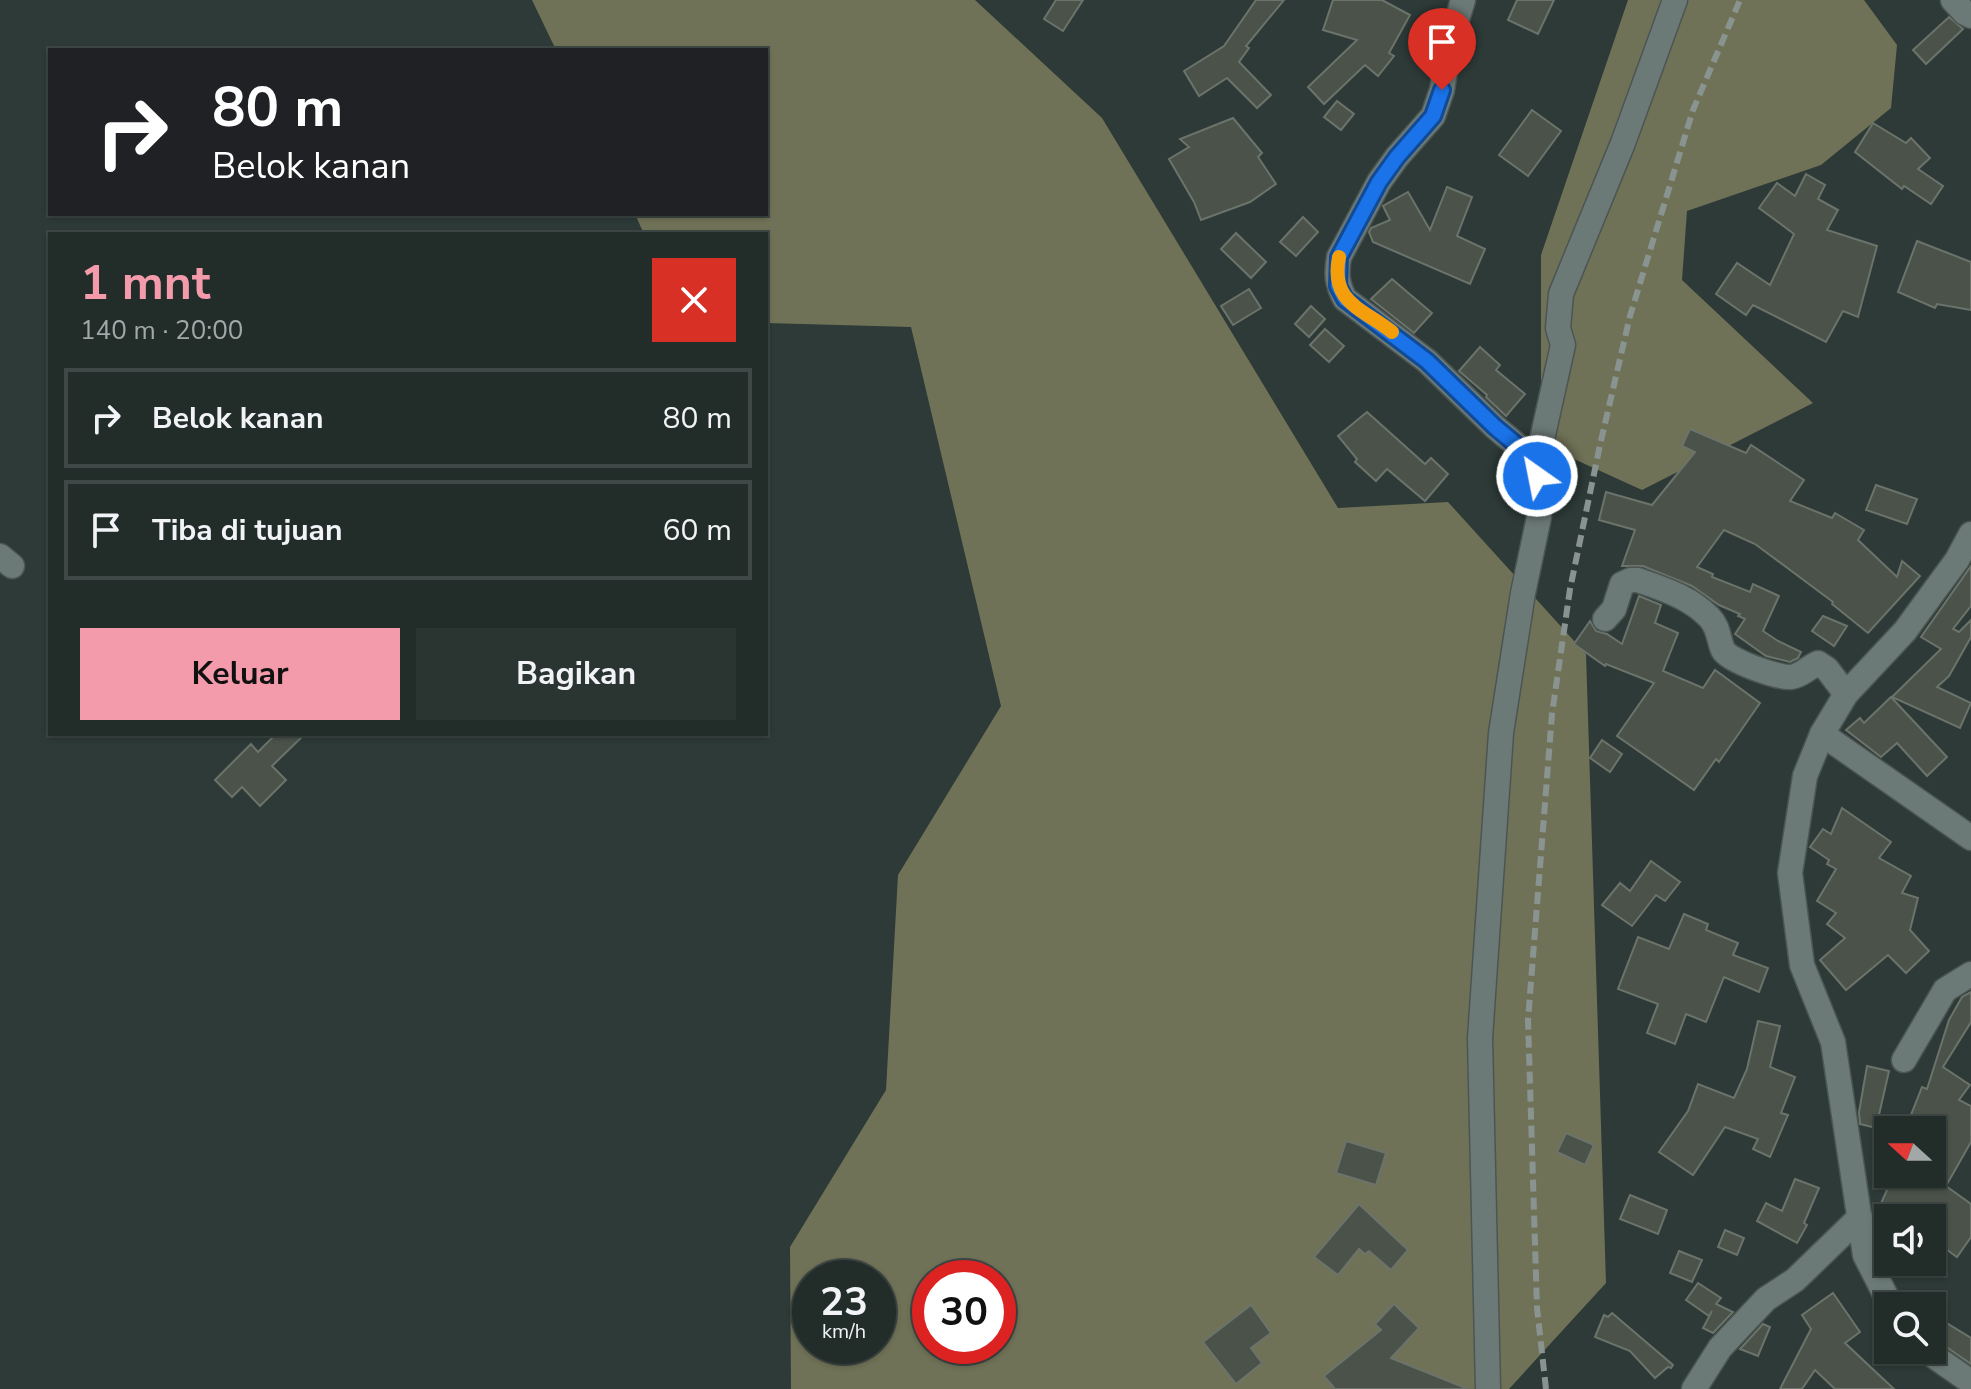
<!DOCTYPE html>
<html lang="id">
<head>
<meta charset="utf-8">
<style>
	body { margin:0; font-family:"Nunito Sans",sans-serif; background:#2a3431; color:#f1f3f6; height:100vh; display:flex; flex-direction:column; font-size:30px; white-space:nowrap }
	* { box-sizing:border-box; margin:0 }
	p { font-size:26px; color:#a2a7a8 }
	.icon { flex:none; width:44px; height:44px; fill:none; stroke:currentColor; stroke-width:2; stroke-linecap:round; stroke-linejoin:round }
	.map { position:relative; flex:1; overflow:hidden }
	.drawer { position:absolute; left:48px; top:232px; width:720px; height:504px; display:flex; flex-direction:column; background:#222c29; border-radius:0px; box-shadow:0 2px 6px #0004,0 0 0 2px #3f4846 }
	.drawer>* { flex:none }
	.banner { position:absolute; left:48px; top:48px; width:720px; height:168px; border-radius:0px; box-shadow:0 2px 6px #0004,0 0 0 2px #3f4846; background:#202124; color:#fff; overflow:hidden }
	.needle { width:52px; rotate:291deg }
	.buttons { position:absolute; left:1874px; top:1116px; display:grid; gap:16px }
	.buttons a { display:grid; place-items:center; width:72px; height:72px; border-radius:0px; background:#222c29; box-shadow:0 2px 6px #0004,0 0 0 2px #3f4846; font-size:40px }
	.speed { position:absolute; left:792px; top:1260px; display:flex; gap:16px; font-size:40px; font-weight:700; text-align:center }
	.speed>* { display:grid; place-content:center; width:104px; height:104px; border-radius:50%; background:#222c29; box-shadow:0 2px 6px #0004,0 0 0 2px #3f4846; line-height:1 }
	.speed small { font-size:20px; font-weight:400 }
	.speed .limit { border:12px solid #d22; background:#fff; color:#111 }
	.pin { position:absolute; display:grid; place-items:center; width:68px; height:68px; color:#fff; margin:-82px -34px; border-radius:50% 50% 50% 0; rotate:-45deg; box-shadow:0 0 8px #0007 }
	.pin .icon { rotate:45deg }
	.me { position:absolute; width:88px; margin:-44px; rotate:327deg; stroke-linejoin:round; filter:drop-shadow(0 0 6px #0008) }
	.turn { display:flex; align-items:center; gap:28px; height:168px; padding:0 32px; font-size:36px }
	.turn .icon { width:104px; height:104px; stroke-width:2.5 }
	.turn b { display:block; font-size:56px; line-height:68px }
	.round { display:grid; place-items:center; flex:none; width:84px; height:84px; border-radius:0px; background:#2a3431 }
	.head { display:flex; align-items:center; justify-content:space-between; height:136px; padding:0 32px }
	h1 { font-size:48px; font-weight:700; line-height:60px; color:#f39aab }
	.button { display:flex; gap:16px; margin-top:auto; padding:16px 32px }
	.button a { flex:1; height:92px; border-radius:0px; background:#f39aab; color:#111; font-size:32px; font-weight:700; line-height:92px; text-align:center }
	.button a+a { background:#2a3431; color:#f1f3f6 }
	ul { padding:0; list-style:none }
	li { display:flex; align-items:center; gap:24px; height:100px; margin:0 16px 12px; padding:0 16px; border:4px solid #3f4846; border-radius:0px }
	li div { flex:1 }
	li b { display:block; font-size:30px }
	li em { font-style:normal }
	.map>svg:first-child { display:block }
	.forest { fill:#707257; fill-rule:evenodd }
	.building { fill:#4a524a; stroke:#6b736b; stroke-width:2 }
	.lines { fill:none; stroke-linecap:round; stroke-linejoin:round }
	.minor-casing { stroke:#4b5653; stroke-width:27 }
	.minor { stroke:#6c7a77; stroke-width:24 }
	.rail { stroke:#899491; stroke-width:6; stroke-dasharray:12 6; stroke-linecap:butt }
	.route-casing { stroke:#114b97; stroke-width:20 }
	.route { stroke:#1a73e8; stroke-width:14 }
	.slow { stroke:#f59e0b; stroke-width:14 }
</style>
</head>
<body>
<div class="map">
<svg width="1971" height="1389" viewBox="0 0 1971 1389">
	<rect width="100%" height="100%" fill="#2d3a37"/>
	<g class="forest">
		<path d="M532,0H975L1102,118L1338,508L1448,502L1586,654L1606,1283L1509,1389H791L790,1247L886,1090L898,875L1001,706L911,327L766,323V234H644L635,214H766V50H556ZM810,1278H878V1346H810ZM930,1278H998V1346H930Z"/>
		<polygon points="1628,0 1864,0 1897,45 1891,108 1821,165 1687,211 1682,280 1813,403 1642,490 1541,444 1541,255"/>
	</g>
	<g class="building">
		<polygon points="1056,0 1083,0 1063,31 1044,19"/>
		<polygon points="1256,0 1284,0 1246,46 1249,48 1239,62 1271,95 1257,108 1227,78 1199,96 1184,71 1224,46"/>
		<polygon points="1333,0 1382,0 1410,15 1389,53 1394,56 1378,76 1365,65 1324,104 1308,87 1357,40 1323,30"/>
		<polygon points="1517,0 1554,0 1538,34 1508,20"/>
		<polygon points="1949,17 1963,29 1926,64 1913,50"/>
		<polygon points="1337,101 1354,114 1341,130 1324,117"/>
		<polygon points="1532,110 1561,131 1528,176 1499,155"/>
		<polygon points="1233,118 1262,153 1258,157 1276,184 1250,202 1201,220 1194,202 1169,159 1189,147 1180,139"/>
		<polygon points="1873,123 1906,143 1911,138 1930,158 1918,169 1943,186 1931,204 1904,186 1902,189 1855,152"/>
		<polygon points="1806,174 1825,185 1818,199 1838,210 1827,230 1877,246 1858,317 1843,311 1826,342 1753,305 1746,315 1716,294 1737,263 1770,285 1794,234 1759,208 1777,183 1795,196"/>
		<polygon points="1447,187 1472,197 1457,236 1485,249 1470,284 1373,242 1369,232 1371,228 1390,220 1383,206 1408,192 1430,230"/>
		<polygon points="1303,217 1318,232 1296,256 1280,242"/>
		<polygon points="1236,233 1266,262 1251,278 1221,249"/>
		<polygon points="1917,241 1971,262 1971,310 1937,304 1935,308 1898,292"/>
		<polygon points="1392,279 1432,313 1414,333 1371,299"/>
		<polygon points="1249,289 1261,308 1233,325 1221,306"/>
		<polygon points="1311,306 1325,319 1309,337 1295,324"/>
		<polygon points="1325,329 1344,346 1329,362 1310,345"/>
		<polygon points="1480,347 1500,365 1496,370 1525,394 1506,416 1486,397 1487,395 1459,371"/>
		<polygon points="1367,412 1425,464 1431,458 1448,474 1425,501 1387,469 1376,481 1355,462 1357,459 1338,436"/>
		<polygon points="1690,429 1746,453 1751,445 1804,480 1790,501 1832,518 1835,513 1864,530 1858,540 1897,577 1902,561 1920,576 1868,633 1832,604 1833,602 1755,544 1724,530 1697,567 1713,574 1712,577 1750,592 1753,584 1779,596 1763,631 1778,641 1801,652 1798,658 1790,662 1766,656 1735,634 1745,619 1738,616 1740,614 1719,605 1692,586 1643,566 1622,566 1635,530 1599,520 1606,492 1652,505 1695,452 1682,446"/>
		<polygon points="1876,485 1917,499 1907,524 1866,510"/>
		<polygon points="1971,566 1971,606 1953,629 1959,632 1971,620 1971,637 1949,676 1937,687 1971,703 1960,728 1892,697 1941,649 1921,637"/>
		<polygon points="1639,596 1661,605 1655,623 1678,633 1663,671 1703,688 1715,670 1760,703 1719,762 1716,759 1694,790 1617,736 1654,683 1606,664 1605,666 1574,644 1590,621 1596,631 1607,634 1622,644"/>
		<polygon points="1823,616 1847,626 1834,646 1812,631"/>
		<polygon points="1891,697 1947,757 1927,776 1897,743 1881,757 1846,730 1860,718 1864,723"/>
		<polygon points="276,734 305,734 272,766 286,780 260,806 242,787 232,797 215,780 251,744 258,752"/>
		<polygon points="1602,740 1622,754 1610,772 1590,758"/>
		<polygon points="1842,808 1891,842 1879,858 1911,876 1902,893 1918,898 1910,930 1929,951 1906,973 1888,955 1846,990 1820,960 1845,938 1827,924 1836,913 1817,901 1836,869 1827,864 1829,860 1810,847 1823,829 1831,834"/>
		<polygon points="1651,861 1680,882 1665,901 1656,895 1632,926 1602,905 1620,883 1630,891"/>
		<polygon points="1684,914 1708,924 1706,930 1738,943 1733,955 1768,968 1759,992 1724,977 1706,1022 1686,1014 1675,1044 1647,1033 1658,1004 1618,989 1638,937 1669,949"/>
		<polygon points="1971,992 1971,1022 1943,1067 1970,1085 1959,1100 1971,1106 1971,1142 1946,1186 1971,1204 1971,1237 1957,1257 1932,1239 1932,1218 1875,1217 1894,1174 1932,1174 1932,1130 1905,1130 1922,1087 1927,1089 1949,1020 1962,997"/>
		<polygon points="1758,1021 1780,1026 1770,1067 1795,1077 1781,1113 1788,1115 1770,1157 1753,1149 1758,1139 1725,1127 1693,1175 1659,1152 1688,1111 1698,1084 1734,1098 1747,1069"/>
		<polygon points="1867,1066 1889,1071 1876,1128 1860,1124 1859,1112"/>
		<polygon points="1566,1133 1594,1145 1585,1165 1557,1152"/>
		<polygon points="1346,1141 1386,1153 1376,1185 1336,1173"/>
		<polygon points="1795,1179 1819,1188 1804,1223 1807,1225 1797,1243 1757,1221 1766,1203 1782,1211"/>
		<polygon points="1630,1195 1667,1210 1658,1234 1620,1219"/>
		<polygon points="1359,1204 1408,1250 1391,1270 1369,1251 1365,1254 1359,1249 1338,1275 1314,1257"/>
		<polygon points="1725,1230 1744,1238 1737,1255 1718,1247"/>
		<polygon points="1679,1251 1702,1260 1692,1282 1670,1273"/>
		<polygon points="1698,1283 1721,1298 1716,1304 1733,1312 1713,1333 1703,1328 1712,1311 1709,1316 1686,1300"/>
		<polygon points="1833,1293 1860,1332 1845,1343 1894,1389 1835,1389 1815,1370 1802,1389 1780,1389 1811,1329 1802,1315"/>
		<polygon points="1394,1304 1419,1328 1391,1358 1468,1389 1335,1389 1324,1376 1381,1330 1375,1324"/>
		<polygon points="1251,1305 1271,1333 1251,1348 1262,1363 1236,1384 1203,1342"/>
		<polygon points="1612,1313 1673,1365 1671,1368 1668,1367 1655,1378 1630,1351 1595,1337 1604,1315 1608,1317"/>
		<polygon points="1932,1314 1971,1338 1971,1364 1932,1337"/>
		<polygon points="1763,1324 1770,1327 1758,1356 1740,1349"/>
	</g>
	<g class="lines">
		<g class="minor-casing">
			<g id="minor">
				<path d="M1463,0L1449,46L1442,90L1433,116L1397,157L1379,182L1339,257C1336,274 1337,284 1345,299L1427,361L1495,427L1537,462L1539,517L1523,593L1501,733L1480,1038L1488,1389"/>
				<polyline points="1953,0 1965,13 1971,16"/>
				<polyline points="1537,462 1563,345 1558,328 1561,294 1623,143 1675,0"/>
				<polyline points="0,556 12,566"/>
				<path d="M1605,619L1614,609L1622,584L1631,580H1638C1663,589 1690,597 1709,617C1719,627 1718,638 1723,650C1729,661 1778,678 1791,677C1801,676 1809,667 1818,663L1827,669L1846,694"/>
				<polyline points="1822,734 1971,838"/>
				<polyline points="1904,1060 1945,990 1971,974"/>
				<polyline points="1891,1306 1865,1255 1833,1042 1802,965 1790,873 1805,776 1822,734 1846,694 1905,631 1932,594 1957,560 1971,534"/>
				<polyline points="1925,1350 1971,1382"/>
				<polyline points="1694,1389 1720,1348 1766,1299 1795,1280 1860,1217"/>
			</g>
		</g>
		<use href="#minor" class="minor"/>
		<polyline class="rail" points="1546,1389 1537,1308 1528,1020 1552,714 1570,589 1600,445 1630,316 1693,110 1740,0"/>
	</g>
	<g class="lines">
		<g class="route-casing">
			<polyline id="route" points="1442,90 1433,116 1397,157 1379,182 1339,257 1338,286 1345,299 1427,361 1495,427 1537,462 1537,476"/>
		</g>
		<use href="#route" class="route"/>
		<path class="slow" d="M1339,257C1330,303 1362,308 1392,332"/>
	</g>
</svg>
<div class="buttons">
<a><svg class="needle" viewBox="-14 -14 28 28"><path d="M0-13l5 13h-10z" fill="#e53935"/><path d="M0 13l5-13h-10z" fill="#a2a7a8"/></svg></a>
<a><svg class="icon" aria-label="sound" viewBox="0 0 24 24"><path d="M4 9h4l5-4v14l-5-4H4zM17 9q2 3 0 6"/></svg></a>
<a><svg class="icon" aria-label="search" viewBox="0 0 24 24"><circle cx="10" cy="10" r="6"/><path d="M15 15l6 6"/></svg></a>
</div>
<div class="speed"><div>23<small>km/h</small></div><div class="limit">30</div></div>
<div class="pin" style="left:1442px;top:90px;background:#d93025"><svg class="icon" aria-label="arrive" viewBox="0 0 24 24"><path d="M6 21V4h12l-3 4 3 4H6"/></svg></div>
<svg class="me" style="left:1537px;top:476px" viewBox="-20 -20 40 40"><circle r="17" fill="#1a73e8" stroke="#fff" stroke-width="3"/><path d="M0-11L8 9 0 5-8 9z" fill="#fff"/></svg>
<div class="banner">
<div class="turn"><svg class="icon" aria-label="right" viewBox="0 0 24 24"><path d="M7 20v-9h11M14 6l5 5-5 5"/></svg><div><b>80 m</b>Belok kanan</div></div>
</div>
<section class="drawer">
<div class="head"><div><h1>1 mnt</h1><p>140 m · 20:00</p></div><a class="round" style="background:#d93025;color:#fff"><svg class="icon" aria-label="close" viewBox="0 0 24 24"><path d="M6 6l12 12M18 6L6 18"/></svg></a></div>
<ul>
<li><svg class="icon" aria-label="right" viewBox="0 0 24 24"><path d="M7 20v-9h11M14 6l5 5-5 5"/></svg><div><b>Belok kanan</b></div><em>80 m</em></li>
<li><svg class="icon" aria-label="arrive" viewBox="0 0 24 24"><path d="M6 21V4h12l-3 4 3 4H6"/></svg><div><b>Tiba di tujuan</b></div><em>60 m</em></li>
</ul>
<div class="button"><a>Keluar</a><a>Bagikan</a></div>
</section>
</div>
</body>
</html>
